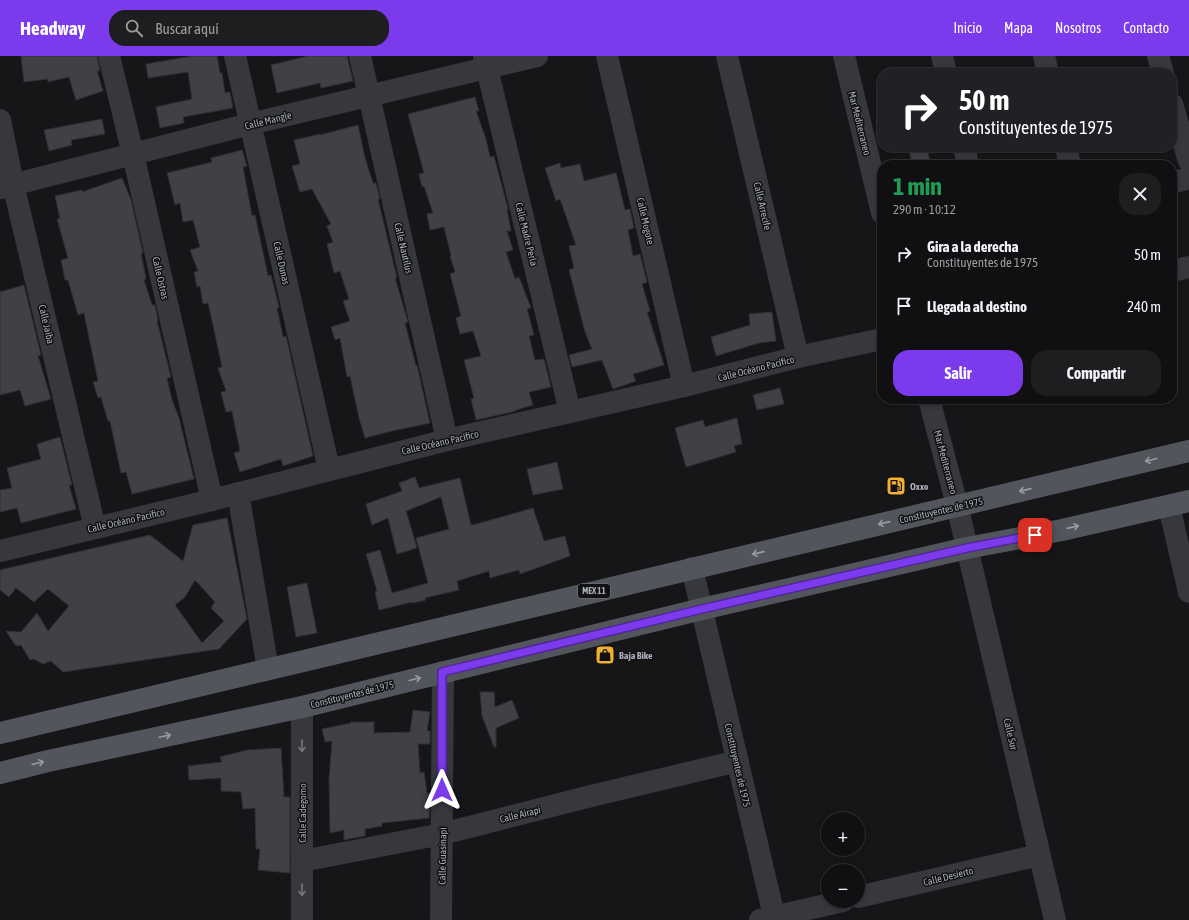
<!DOCTYPE html>
<html lang="es">
<head>
<meta charset="utf-8">
<style>
	body { margin:0; font-family:"Asap Condensed",sans-serif; background:#1e1e20; color:#f1f3f6; height:100vh; display:flex; flex-direction:column; font-size:15px; white-space:nowrap }
	* { box-sizing:border-box; margin:0 }
	p { font-size:13px; color:#9c9d9f }
	.icon { flex:none; width:22px; height:22px; fill:none; stroke:currentColor; stroke-width:2; stroke-linecap:round; stroke-linejoin:round }
	.map { position:relative; flex:1; overflow:hidden }
	.panel { position:absolute; left:877px; top:104px; width:300px; height:244px; display:flex; flex-direction:column; background:#101012; border-radius:16px; box-shadow:0 2px 6px #0003,0 0 0 1px #303032 }
	.panel>* { flex:none }
	.top-card { position:absolute; left:877px; top:12px; width:300px; height:84px; border-radius:16px; box-shadow:0 2px 6px #0003,0 0 0 1px #303032; background:#202124; color:#fff; overflow:hidden }
	.buttons { position:absolute; left:821px; top:756px; display:grid; gap:8px }
	.buttons a { display:grid; place-items:center; width:44px; height:44px; border-radius:50%; background:#101012; box-shadow:0 2px 6px #0003,0 0 0 1px #303032; font-size:20px }
	.pin { position:absolute; display:grid; place-items:center; width:34px; height:34px; color:#fff; margin:-17px; border-radius:8px; box-shadow:0 2px 6px #0006 }
	.me { position:absolute; width:44px; margin:-22px; rotate:0deg; stroke-linejoin:round; filter:drop-shadow(0 0 3px #0008) }
	.turn { display:flex; align-items:center; gap:14px; height:84px; padding:0 16px; font-size:18px }
	.turn .icon { width:52px; height:52px; stroke-width:2.5 }
	.turn b { display:block; font-size:28px; line-height:34px }
	.round { display:grid; place-items:center; flex:none; width:42px; height:42px; border-radius:16px; background:#1e1e20 }
	.overview { display:flex; align-items:center; justify-content:space-between; height:68px; padding:0 16px }
	h1 { font-size:24px; font-weight:700; line-height:30px; color:#1e9e55 }
	.action { display:flex; gap:8px; margin-top:auto; padding:8px 16px }
	.action a { flex:1; height:46px; border-radius:16px; background:#7c3aed; color:#fff; font-size:16px; font-weight:700; line-height:46px; text-align:center }
	.action a+a { background:#1e1e20; color:#f1f3f6 }
	ul { padding:0; list-style:none }
	li { display:flex; align-items:center; gap:12px; height:52px; padding:0 16px }
	li div { flex:1 }
	li b { display:block; font-size:15px }
	li em { font-style:normal }
	header { display:flex; align-items:center; gap:24px; box-sizing:border-box; height:56px; padding:0 20px; background:#7c3aed; color:#fff }
	header strong { font-size:19px }
	nav { display:flex; gap:22px; margin-inline-start:auto; font-size:14px }
	.search { width:280px; height:36px; background:#1e1e20; display:flex; align-items:center; gap:10px; box-sizing:border-box; padding:0 14px; border-radius:16px; color:#9c9d9f; font-size:15px }
	.map>svg:first-child { display:block }
	.building { fill:#404145; stroke:#303034; fill-rule:evenodd }
	.lines { fill:none; stroke-linecap:round; stroke-linejoin:round }
	.minor { stroke:#37383d; stroke-width:22 }
	.major { stroke:#53555c; stroke-width:22 }
	.oneway { stroke:#979ba6 }
	.oneway2 { stroke:#757881 }
	.route-casing { stroke:#51269a; stroke-width:10 }
	.route { stroke:#7c3aed; stroke-width:7 }
	.labels { text-anchor:middle; stroke-width:3; stroke-linejoin:round; paint-order:stroke }
	.shield { fill:#111113; stroke:#7b7e86; stroke-width:1 }
	.shield-label { font-size:9px; font-weight:bold; fill:#a8adb8 }
	.street-label { font-size:10px; fill:#a8adb8; stroke:#111113 }
	.poi-label { font-size:10px; font-weight:bold; fill:#a8adb8; stroke:#111113; text-anchor:start }
</style>
</head>
<body>
<header>
<strong>Headway</strong>
<div class="search"><svg class="icon" aria-label="search" viewBox="0 0 24 24"><circle cx="10" cy="10" r="6"/><path d="M15 15l6 6"/></svg>Buscar aquí</div>
<nav><a>Inicio</a><a>Mapa</a><a>Nosotros</a><a>Contacto</a></nav>
</header>
<div class="map">
<svg width="1189" height="864" viewBox="0 0 1189 864">
	<rect width="100%" height="100%" fill="#161618"/>
	<g class="building">
		<polygon points="21,0 97,0 100,15 97,15 103,35 76,44 69,21 48,26 48,23 24,26"/>
		<polygon points="193,0 217,0 220,17 222,17 225,37 230,36 233,52 183,61 184,67 160,72 156,51 192,43 188,16 148,22 146,8"/>
		<polygon points="308,0 347,0 353,25 321,32 320,27 277,37 271,9"/>
		<polygon points="475,41 479,55 476,55 486,83 490,101 494,100 508,153 507,153 511,175 507,175 513,194 506,196 515,223 519,221 531,252 527,253 534,279 529,280 535,304 544,303 551,331 529,336 533,349 516,354 516,355 476,364 471,343 474,342 464,304 481,300 473,275 460,278 456,262 461,260 450,218 455,216 450,200 451,199 444,171 430,174 427,158 433,157 424,130 422,131 419,118 424,117 408,58"/>
		<polygon points="102,63 105,78 71,84 72,89 49,95 44,74"/>
		<polygon points="358,69 365,102 373,127 376,127 380,143 378,143 397,222 395,222 408,266 405,267 416,310 417,309 430,367 392,375 365,382 359,362 350,320 347,321 340,282 335,284 331,271 350,265 343,245 349,243 340,215 334,217 327,188 333,186 327,170 331,168 312,133 300,136 292,110 300,108 294,84 320,78 320,79"/>
		<polygon points="923,91 927,91 930,106 912,109 909,94"/>
		<polygon points="242,94 247,110 243,111 252,160 255,159 268,220 271,219 279,251 277,252 283,281 286,280 313,400 283,410 281,403 240,416 234,397 240,395 232,355 226,356 221,336 226,335 218,312 222,311 211,260 208,247 203,248 200,230 197,231 194,216 198,215 190,194 200,191 193,164 183,166 180,147 175,149 167,117 212,106 211,102"/>
		<polygon points="560,107 561,112 580,108 584,125 616,117 625,154 630,153 634,172 628,174 633,200 640,198 647,226 642,228 650,255 647,256 664,309 633,318 636,325 613,333 602,304 572,311 569,299 592,293 585,276 569,214 574,212 569,190 576,189 560,143 556,145 545,112"/>
		<polygon points="122,122 131,144 143,197 141,197 146,223 144,224 152,249 155,249 158,265 157,265 171,321 167,322 172,344 179,362 194,423 132,438 126,416 121,417 110,365 108,365 101,341 98,342 93,326 98,325 84,257 78,259 68,224 65,224 61,204 68,202 57,163 60,163 55,140 82,134 82,136"/>
		<polygon points="24,229 41,299 38,300 51,343 25,350 20,334 0,339 0,236"/>
		<polygon points="772,256 776,285 759,287 716,300 711,281 750,269 749,258"/>
		<polygon points="780,332 784,348 757,354 753,339"/>
		<polygon points="737,362 742,388 734,390 736,396 686,411 675,372 703,364 705,371"/>
		<polygon points="60,381 72,429 69,429 76,453 21,467 17,452 0,456 0,434 12,432 7,412 41,403 37,388"/>
		<polygon points="557,406 563,433 533,439 527,413"/>
		<polygon points="415,421 419,432 460,422 471,469 473,469 533,452 544,485 565,480 570,500 520,518 519,514 490,522 489,515 457,525 459,534 425,542 426,544 413,547 412,546 379,554 375,536 377,535 366,498 380,494 392,537 428,527 416,482 449,473 441,441 406,455 417,492 397,498 388,462 372,469 366,448 402,435 399,427"/>
		<path d="M227,462L247,563L219,593L63,616L51,605L43,608L34,603L30,604L21,589L16,590L6,575L21,576L37,557L48,575L69,550L48,533L34,546L16,532L9,541L0,534V514L150,479L183,505L193,469ZM195,524L215,546L211,552L224,565L202,587L175,549L185,541Z"/>
		<polygon points="307,527 317,577 296,581 287,531"/>
		<polygon points="480,636 494,636 495,651 512,644 519,662 496,672 496,691 494,691 482,660"/>
		<polygon points="413,654 430,656 427,675 430,675 430,688 418,688 420,717 424,716 427,737 430,737 429,762 382,767 382,770 365,773 365,780 348,783 344,784 344,774 330,777 329,724 332,685 325,686 322,673 351,667 351,666 374,666 374,677 410,676"/>
		<polygon points="281,692 284,741 290,741 290,817 258,814 260,793 256,793 255,752 243,753 241,736 221,735 221,722 189,724 188,710 222,706 220,701 247,694"/>
	</g>
	<g class="lines">
		<g class="minor">
			<polyline points="109,0 133,98 212,444"/>
			<polyline points="235,0 329,413"/>
			<polyline points="360,0 447,384"/>
			<polyline points="484,0 570,356"/>
			<polyline points="607,0 684,330"/>
			<polyline points="727,0 798,301"/>
			<polyline points="844,0 882,157"/>
			<polyline points="942,0 946,17"/>
			<polyline points="1044,0 1048,17"/>
			<polyline points="1158,0 1163,17"/>
			<polyline points="1172,48 1189,105"/>
			<polyline points="0,64 13,128 95,472"/>
			<polyline points="964,91 968,109"/>
			<polyline points="1066,91 1070,109"/>
			<polyline points="1172,127 1189,122"/>
			<polyline points="0,132 250,68 537,0"/>
			<polyline points="1172,215 1189,211"/>
			<polyline points="929,343 957,449 1055,864"/>
			<polyline points="238,437 268,613"/>
			<polyline points="1169,450 1189,536"/>
			<polyline points="0,495 212,444 447,384 684,330 798,301 882,283"/>
			<polyline points="692,512 775,864"/>
			<polyline points="302,651 302,864"/>
			<polyline points="302,805 442,778 591,740 738,705"/>
			<polyline points="858,841 1039,799"/>
			<polyline points="441,864 443,616"/>
			<polyline points="760,864 843,845"/>
		</g>
		<g class="major">
			<polyline points="0,677 1189,395"/>
			<polyline points="0,717 48,705 302,651 702,553 967,492 1062,474 1189,445"/>
		</g>
	</g>
	<defs><path id="oneway-shaft" d="M-6 0H5M1.5-3L5.5 0L1.5 3" fill="none" stroke-width="1.6" stroke-linecap="round" stroke-linejoin="round"/></defs>
	<g class="oneway">
		<use href="#oneway-shaft" transform="translate(1151 404) rotate(166)"/>
		<use href="#oneway-shaft" transform="translate(1025 434) rotate(167)"/>
		<use href="#oneway-shaft" transform="translate(884 467) rotate(167)"/>
		<use href="#oneway-shaft" transform="translate(1073 471) rotate(-13)"/>
		<use href="#oneway-shaft" transform="translate(758 497) rotate(167)"/>
		<use href="#oneway-shaft" transform="translate(415 623) rotate(-14)"/>
		<use href="#oneway-shaft" transform="translate(165 680) rotate(-12)"/>
		<use href="#oneway-shaft" transform="translate(38 707) rotate(-14)"/>
	</g>
	<g class="oneway2">
		<use href="#oneway-shaft" transform="translate(302 690) rotate(90)"/>
		<use href="#oneway-shaft" transform="translate(302 834) rotate(90)"/>
	</g>
	<g class="lines">
		<g class="route-casing">
			<polyline id="route" points="442,734 442,616 702,553 967,492 1035,479"/>
		</g>
		<use href="#route" class="route"/>
	</g>
	<defs>
		<g id="fuel-square" transform="scale(1)"><rect x="-9" y="-9" width="18" height="18" rx="4" fill="#f2b134" stroke="#111113"/><path d="M-5.5-6h7V0h2V4h1.3V-2.5L3-4.5l.8-.8L6-3V5H2.5V1h-1V6h-7ZM-4.2-4.7v3.2H.2V-4.7Z" fill="#111"/></g>
		<g id="shop-square" transform="scale(1)"><rect x="-9" y="-9" width="18" height="18" rx="4" fill="#f2b134" stroke="#111113"/><path d="M-5-2.5h2.3a2.7 3.5 0 0 1 5.4 0H5L5.5 6h-11ZM-1.5-2.5h3a1.5 2.3 0 0 0-3 0Z" fill="#111"/></g>
	</defs>
	<g fill-rule="evenodd">
		<use href="#fuel-square" x="896" y="430"/>
		<use href="#shop-square" x="605" y="599"/>
	</g>
	<g class="labels">
		<rect class="shield" x="578" y="528" width="32" height="14" rx="3"/>
		<g class="shield-label">
			<text x="594" y="538">MEX 11</text>
		</g>
		<g class="street-label">
			<text transform="translate(268 64) rotate(-14)" y="4">Calle Mangle</text>
			<text transform="translate(860 67) rotate(76)" y="4">Mar Mediterraneo</text>
			<text transform="translate(763 150) rotate(77)" y="4">Calle Arrecife</text>
			<text transform="translate(646 165) rotate(77)" y="4">Calle Mogote</text>
			<text transform="translate(527 178) rotate(76)" y="4">Calle Madre Perla</text>
			<text transform="translate(404 192) rotate(77)" y="4">Calle Nautilus</text>
			<text transform="translate(282 207) rotate(77)" y="4">Calle Dunas</text>
			<text transform="translate(161 222) rotate(77)" y="4">Calle Ostras</text>
			<text transform="translate(47 268) rotate(77)" y="4">Calle Jaiba</text>
			<text transform="translate(756 312) rotate(-14)" y="4">Calle Océano Pacífico</text>
			<text transform="translate(440 386) rotate(-13)" y="4">Calle Océano Pacífico</text>
			<text transform="translate(946 406) rotate(75)" y="4">Mar Mediterraneo</text>
			<text transform="translate(941 454) rotate(-13)" y="4">Constituyentes de 1975</text>
			<text transform="translate(126 464) rotate(-13)" y="4">Calle Océano Pacífico</text>
			<text transform="translate(352 638) rotate(-14)" y="4">Constituyentes de 1975</text>
			<text transform="translate(1011 678) rotate(77)" y="4">Calle Sur</text>
			<text transform="translate(738 709) rotate(77)" y="4">Constituyentes de 1975</text>
			<text transform="translate(302 757) rotate(-90)" y="4">Calle Cadegomo</text>
			<text transform="translate(520 758) rotate(-14)" y="4">Calle Airapi</text>
			<text transform="translate(442 800) rotate(-89)" y="4">Calle Guasinapi</text>
			<text transform="translate(948 820) rotate(-14)" y="4">Calle Desierto</text>
		</g>
		<g class="poi-label">
			<text x="910" y="434">Oxxo</text>
			<text x="619" y="603">Baja Bike</text>
		</g>
	</g>
</svg>
<div class="buttons">
<a>+</a>
<a>−</a>
</div>
<div class="pin" style="left:1035px;top:479px;background:#d93025"><svg class="icon" aria-label="arrive" viewBox="0 0 24 24"><path d="M6 21V4h12l-3 4 3 4H6"/></svg></div>
<svg class="me" style="left:442px;top:734px" viewBox="-20 -20 40 40"><path d="M0-17L14 15 0 8-14 15z" fill="#7c3aed" stroke="#fff" stroke-width="4"/></svg>
<div class="top-card">
<div class="turn"><svg class="icon" aria-label="right" viewBox="0 0 24 24"><path d="M7 20v-9h11M14 6l5 5-5 5"/></svg><div><b>50 m</b>Constituyentes de 1975</div></div>
</div>
<section class="panel">
<div class="overview"><div><h1>1 min</h1><p>290 m · 10:12</p></div><a class="round"><svg class="icon" aria-label="close" viewBox="0 0 24 24"><path d="M6 6l12 12M18 6L6 18"/></svg></a></div>
<ul>
<li><svg class="icon" aria-label="right" viewBox="0 0 24 24"><path d="M7 20v-9h11M14 6l5 5-5 5"/></svg><div><b>Gira a la derecha</b><p>Constituyentes de 1975</p></div><em>50 m</em></li>
<li><svg class="icon" aria-label="arrive" viewBox="0 0 24 24"><path d="M6 21V4h12l-3 4 3 4H6"/></svg><div><b>Llegada al destino</b></div><em>240 m</em></li>
</ul>
<div class="action"><a>Salir</a><a>Compartir</a></div>
</section>
</div>
</body>
</html>
